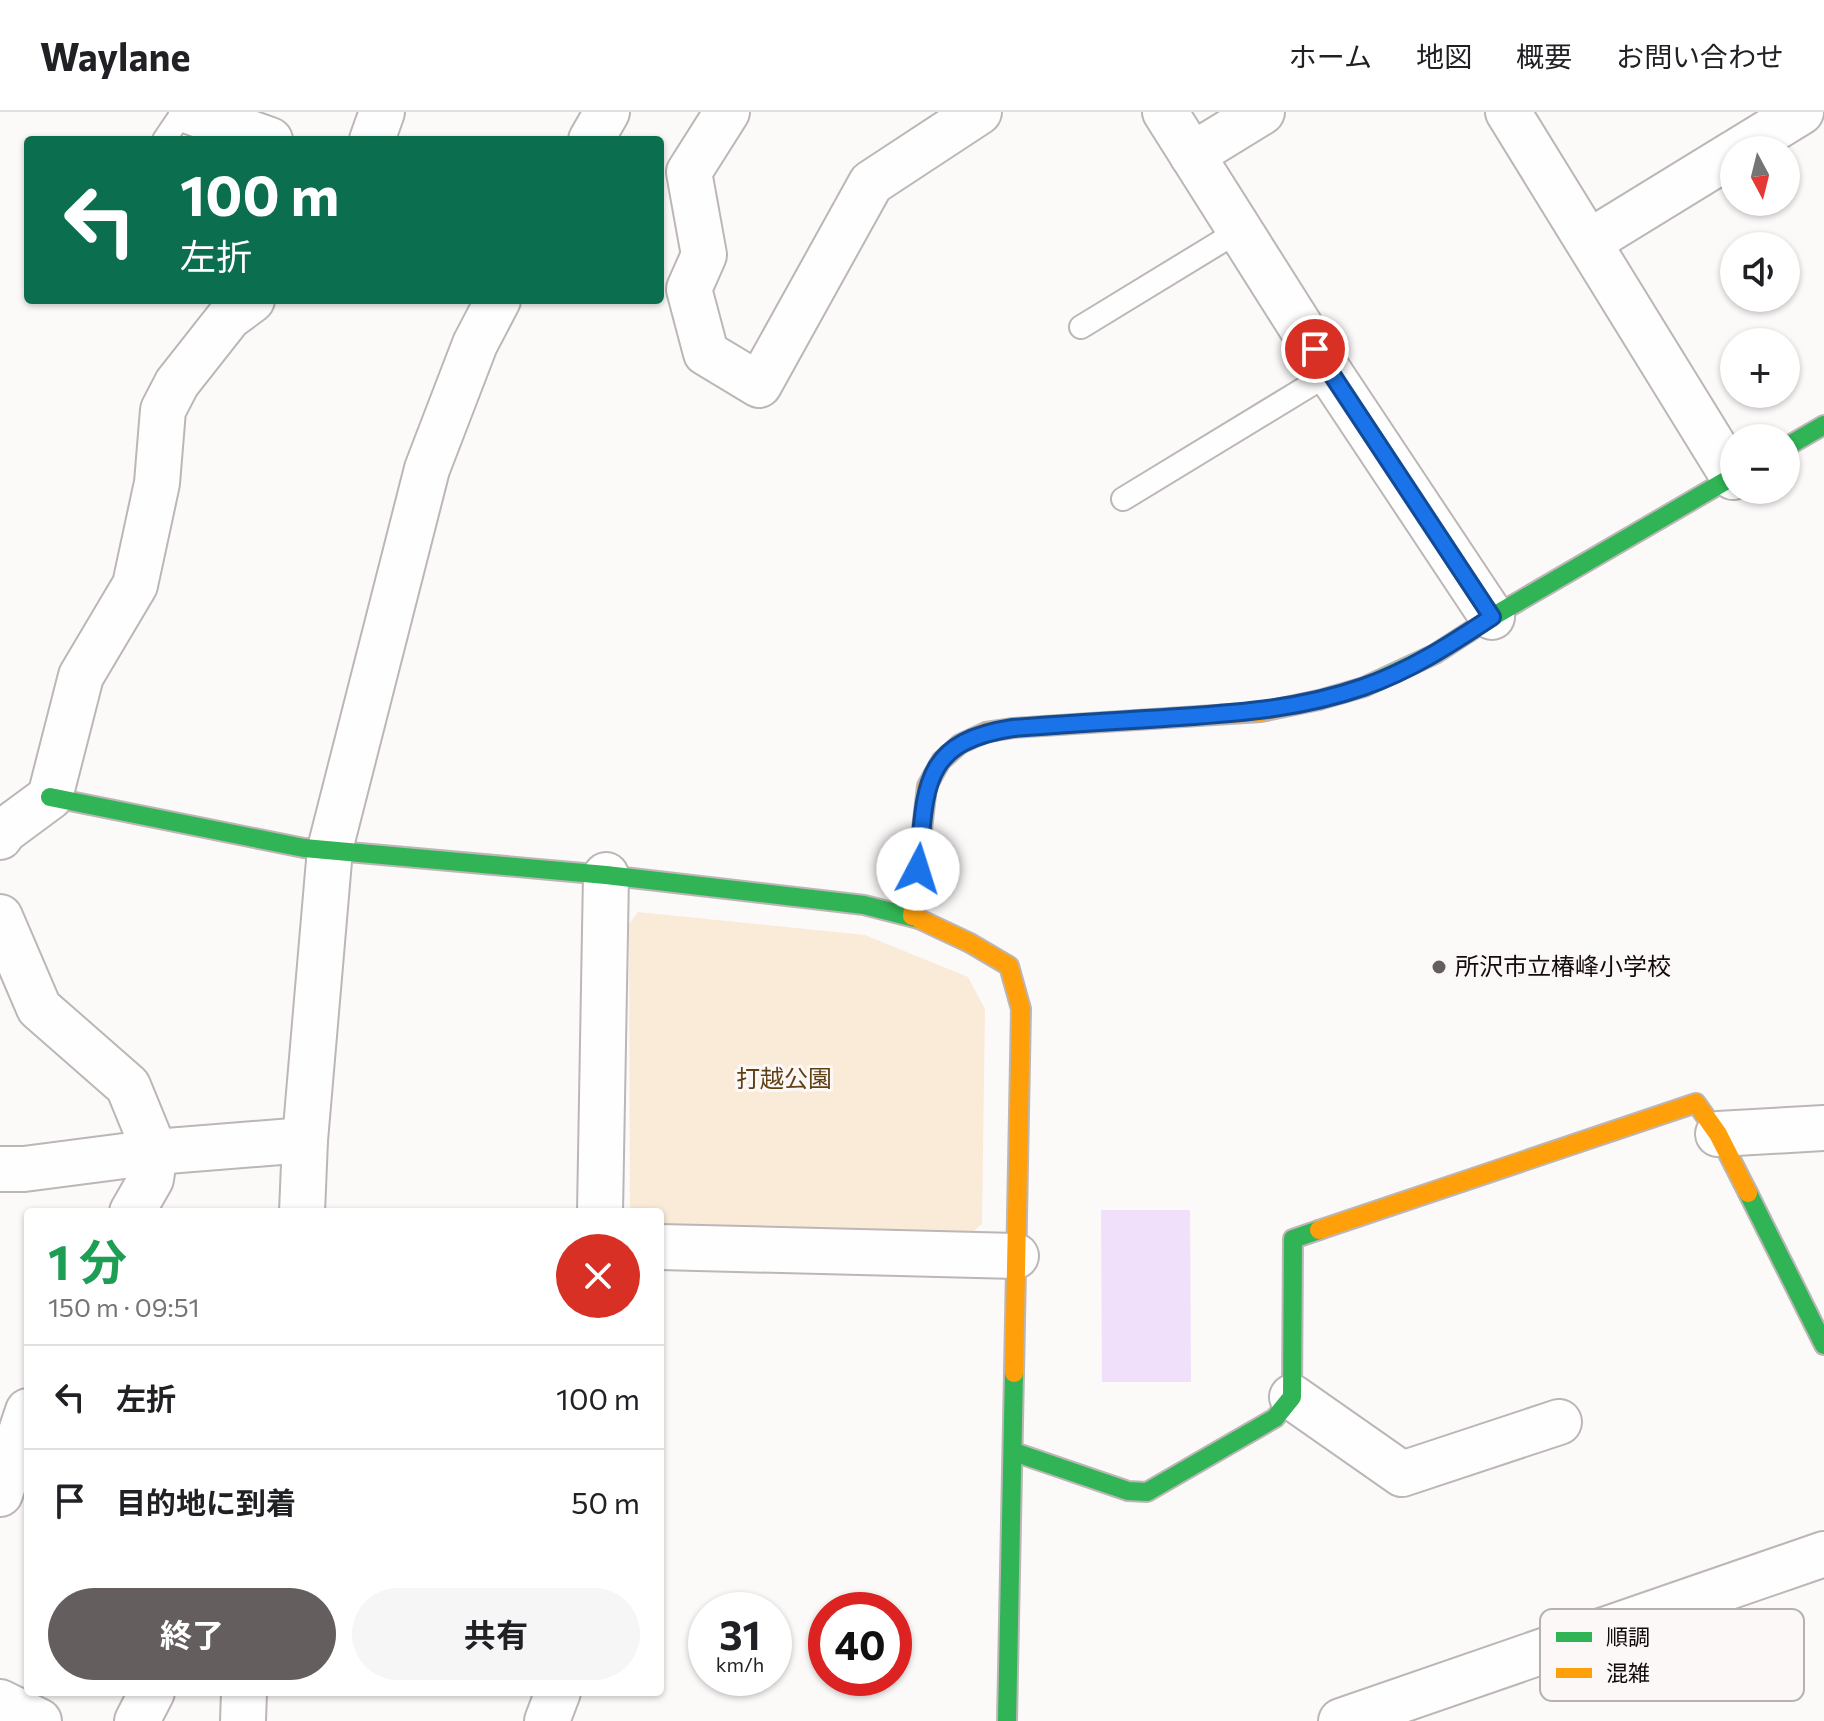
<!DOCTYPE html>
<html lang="ja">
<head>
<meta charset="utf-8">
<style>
	body { margin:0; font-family:Commissioner,"Noto Sans JP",sans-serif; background:#f6f6f6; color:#202124; height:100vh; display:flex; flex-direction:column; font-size:30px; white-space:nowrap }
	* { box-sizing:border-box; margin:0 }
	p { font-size:26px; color:#757577 }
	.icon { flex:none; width:44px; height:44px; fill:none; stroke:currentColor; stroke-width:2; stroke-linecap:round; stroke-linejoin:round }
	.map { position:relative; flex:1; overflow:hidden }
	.drawer { position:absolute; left:24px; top:1096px; width:640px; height:488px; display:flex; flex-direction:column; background:#fff; border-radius:8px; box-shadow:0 2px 6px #0004 }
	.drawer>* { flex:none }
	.guide { position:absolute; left:24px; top:24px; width:640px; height:168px; border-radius:8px; box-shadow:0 2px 6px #0004; background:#0b6e4f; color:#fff; overflow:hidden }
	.needle { width:52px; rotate:173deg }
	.fabs { position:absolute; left:1720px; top:24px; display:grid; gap:16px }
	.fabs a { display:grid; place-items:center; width:80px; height:80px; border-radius:50%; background:#fff; box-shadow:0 2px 6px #0004; font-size:40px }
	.speed { position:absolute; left:688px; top:1480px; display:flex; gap:16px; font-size:40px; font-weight:700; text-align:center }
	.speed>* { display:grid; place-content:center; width:104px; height:104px; border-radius:50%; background:#fff; box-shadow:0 2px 6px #0004; line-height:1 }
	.speed small { font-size:20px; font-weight:400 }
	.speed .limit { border:12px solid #d22; background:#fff; color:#111 }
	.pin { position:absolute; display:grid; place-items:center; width:68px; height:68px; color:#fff; margin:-34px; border:4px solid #fff; border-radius:50%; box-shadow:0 2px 8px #0007 }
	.me { position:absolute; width:88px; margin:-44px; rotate:5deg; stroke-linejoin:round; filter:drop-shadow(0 0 6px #0008) }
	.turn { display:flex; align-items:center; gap:28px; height:168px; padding:0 24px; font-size:36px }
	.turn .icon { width:104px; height:104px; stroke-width:2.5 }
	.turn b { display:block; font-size:56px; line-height:68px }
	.round { display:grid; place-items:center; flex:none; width:84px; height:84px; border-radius:42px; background:#f6f6f6 }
	.head { display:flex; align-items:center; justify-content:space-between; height:136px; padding:0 24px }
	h1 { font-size:48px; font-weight:700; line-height:60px; color:#1e9e55 }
	.action { display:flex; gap:16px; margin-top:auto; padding:16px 24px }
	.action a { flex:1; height:92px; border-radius:48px; background:#655e5f; color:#fff; font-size:32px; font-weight:700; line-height:92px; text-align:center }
	.action a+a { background:#f6f6f6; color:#202124 }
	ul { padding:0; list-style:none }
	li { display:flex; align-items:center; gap:24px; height:104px; padding:0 24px; border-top:2px solid #e0e0e0 }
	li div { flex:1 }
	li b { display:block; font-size:30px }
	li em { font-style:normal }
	header { display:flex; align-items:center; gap:48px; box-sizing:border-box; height:112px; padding:0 40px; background:#fff; border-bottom:2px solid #e0e0e0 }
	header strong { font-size:38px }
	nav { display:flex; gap:44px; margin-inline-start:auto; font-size:28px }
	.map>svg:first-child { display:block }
	.green { fill:#faebd9 }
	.water { fill:#f0e0fa }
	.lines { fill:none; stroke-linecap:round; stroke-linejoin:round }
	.lane-casing { stroke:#bcb6b6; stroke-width:26 }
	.street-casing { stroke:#bcb6b6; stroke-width:48 }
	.fast-casing { stroke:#bcb6b6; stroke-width:22 }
	.slow-casing { stroke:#bcb6b6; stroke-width:22 }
	.lane { stroke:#fffefe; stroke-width:22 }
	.street { stroke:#fffefe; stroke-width:44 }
	.fast { stroke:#30b455; stroke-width:18 }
	.slow { stroke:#ff9f0a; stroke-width:18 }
	.route-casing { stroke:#114b97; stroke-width:20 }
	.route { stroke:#1a73e8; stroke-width:14 }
	.poi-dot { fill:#655e5f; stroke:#fdf8f8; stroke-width:3 }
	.labels { text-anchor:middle; stroke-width:6; stroke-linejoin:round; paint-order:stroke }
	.poi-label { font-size:24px; fill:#130b0c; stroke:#fdf8f8; text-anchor:start }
	.park-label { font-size:24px; fill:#604114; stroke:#fdf8f8 }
	.key { fill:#fdf8f8; stroke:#b7b1b1; stroke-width:2 }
	.key-label { font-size:22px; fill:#130b0c }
</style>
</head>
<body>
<header>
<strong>Waylane</strong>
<nav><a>ホーム</a><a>地図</a><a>概要</a><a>お問い合わせ</a></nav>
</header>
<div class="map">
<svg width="1824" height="1609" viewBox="0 0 1824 1609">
	<rect width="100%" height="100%" fill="#fcf9f9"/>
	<polygon class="green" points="638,800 865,823 968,865 985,897 982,1112 966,1126 660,1115 660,1100 630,1100 629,812"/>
	<polygon class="water" points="1101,1098 1190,1098 1191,1270 1102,1270"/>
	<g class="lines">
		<g class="lane-casing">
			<g id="lane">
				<polyline points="164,28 183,0"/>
				<polyline points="1081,215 1240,118"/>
				<polyline points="1123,387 1330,261"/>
			</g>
		</g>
		<g class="street-casing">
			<g id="street">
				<polyline points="191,0 270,28"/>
				<polyline points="727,0 689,60 704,143 689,177 706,241 759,273 871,71 979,0"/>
				<polyline points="1165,0 1330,261 1492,505"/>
				<polyline points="1508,0 1733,365"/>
				<polyline points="372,28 382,0"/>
				<polyline points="591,28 607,0"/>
				<polyline points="1739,38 1801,0"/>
				<polyline points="1192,43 1262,0"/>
				<polyline points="1589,130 1734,41"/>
				<polyline points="0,725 4,719 50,685 81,564 135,473 157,371 163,298 177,271 229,205 252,188"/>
				<polyline points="0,805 39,896 128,974 155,1040 151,1067 132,1100"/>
				<polyline points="1718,1022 1824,1016"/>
				<polyline points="0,1057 24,1057 155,1040 305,1028"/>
				<polyline points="302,1100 305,1028 330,737 427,357 475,232 498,188"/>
				<polyline points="600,1100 606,763"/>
				<polyline points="660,1135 1016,1144"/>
				<polyline points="1292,1285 1402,1362 1559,1310"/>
				<polyline points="0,1382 28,1299"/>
				<polyline points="0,1590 39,1609"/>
				<polyline points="137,1609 152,1580"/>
				<polyline points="243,1609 244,1580"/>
				<polyline points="547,1609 558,1580"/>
				<polyline points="1341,1609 1824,1442"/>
			</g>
		</g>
		<g class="fast-casing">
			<g id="fast">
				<polyline points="1786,335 1824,313"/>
				<polyline points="1319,588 1364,575 1435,542 1492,505 1734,364"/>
				<polyline points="50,685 304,736 606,763 864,793 919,807"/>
				<polyline points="1748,1081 1824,1233"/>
				<polyline points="1014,1340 1128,1379 1147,1380 1275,1306 1292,1285 1293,1127 1319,1118"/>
				<polyline points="1007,1609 1014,1261"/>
			</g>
		</g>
		<g class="slow-casing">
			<g id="slow">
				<polyline points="912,804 927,674 941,649 960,632 986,620 1013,616 1261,600 1319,588"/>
				<polyline points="919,807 970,831 1009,854 1021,897 1014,1261"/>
				<polyline points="1319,1118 1696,991 1718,1022 1748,1081"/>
			</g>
		</g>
		<use href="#lane" class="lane"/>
		<use href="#street" class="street"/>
		<use href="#fast" class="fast"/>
		<use href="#slow" class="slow"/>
	</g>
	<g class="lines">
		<g class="route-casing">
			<path id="route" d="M918,757C926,678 919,630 1013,616C1064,612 1114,609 1165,606C1235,601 1297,598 1363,575C1410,559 1451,532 1492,505L1315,237"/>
		</g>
		<use href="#route" class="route"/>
	</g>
	<circle class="poi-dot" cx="1439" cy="855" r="8"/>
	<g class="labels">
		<g class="poi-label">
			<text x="1455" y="863">所沢市立椿峰小学校</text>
		</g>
		<g class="park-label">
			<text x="784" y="975">打越公園</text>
		</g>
	</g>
	<rect x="1540" y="1497" width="264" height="92" rx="12" class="key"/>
	<rect x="1556" y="1520" width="36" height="10" fill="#30b455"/>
	<rect x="1556" y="1556" width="36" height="10" fill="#ff9f0a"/>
	<g class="key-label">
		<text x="1606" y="1533">順調</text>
		<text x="1606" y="1569">混雑</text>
	</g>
</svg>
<div class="fabs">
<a><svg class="needle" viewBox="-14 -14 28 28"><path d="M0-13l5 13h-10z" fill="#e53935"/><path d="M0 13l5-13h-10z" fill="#757577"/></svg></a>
<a><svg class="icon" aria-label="sound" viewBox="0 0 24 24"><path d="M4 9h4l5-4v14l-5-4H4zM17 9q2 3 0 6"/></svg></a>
<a>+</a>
<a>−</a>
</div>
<div class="speed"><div>31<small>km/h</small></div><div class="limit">40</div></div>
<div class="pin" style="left:1315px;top:237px;background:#d93025"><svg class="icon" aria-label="arrive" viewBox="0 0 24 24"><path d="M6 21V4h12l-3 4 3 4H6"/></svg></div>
<svg class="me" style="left:918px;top:757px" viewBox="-20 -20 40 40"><circle r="19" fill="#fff"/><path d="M0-13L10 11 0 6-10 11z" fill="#1a73e8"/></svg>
<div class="guide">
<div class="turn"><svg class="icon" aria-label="left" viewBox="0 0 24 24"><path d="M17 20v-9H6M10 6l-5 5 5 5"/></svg><div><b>100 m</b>左折</div></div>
</div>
<section class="drawer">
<div class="head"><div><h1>1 分</h1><p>150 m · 09:51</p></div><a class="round" style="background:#d93025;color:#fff"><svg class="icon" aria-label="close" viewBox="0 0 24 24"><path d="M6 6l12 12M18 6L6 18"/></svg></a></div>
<ul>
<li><svg class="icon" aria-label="left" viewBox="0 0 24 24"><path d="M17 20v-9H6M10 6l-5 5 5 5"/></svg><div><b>左折</b></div><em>100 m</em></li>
<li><svg class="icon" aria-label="arrive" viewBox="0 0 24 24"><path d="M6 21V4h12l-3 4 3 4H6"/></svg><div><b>目的地に到着</b></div><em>50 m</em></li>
</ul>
<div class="action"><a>終了</a><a>共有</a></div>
</section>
</div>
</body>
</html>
